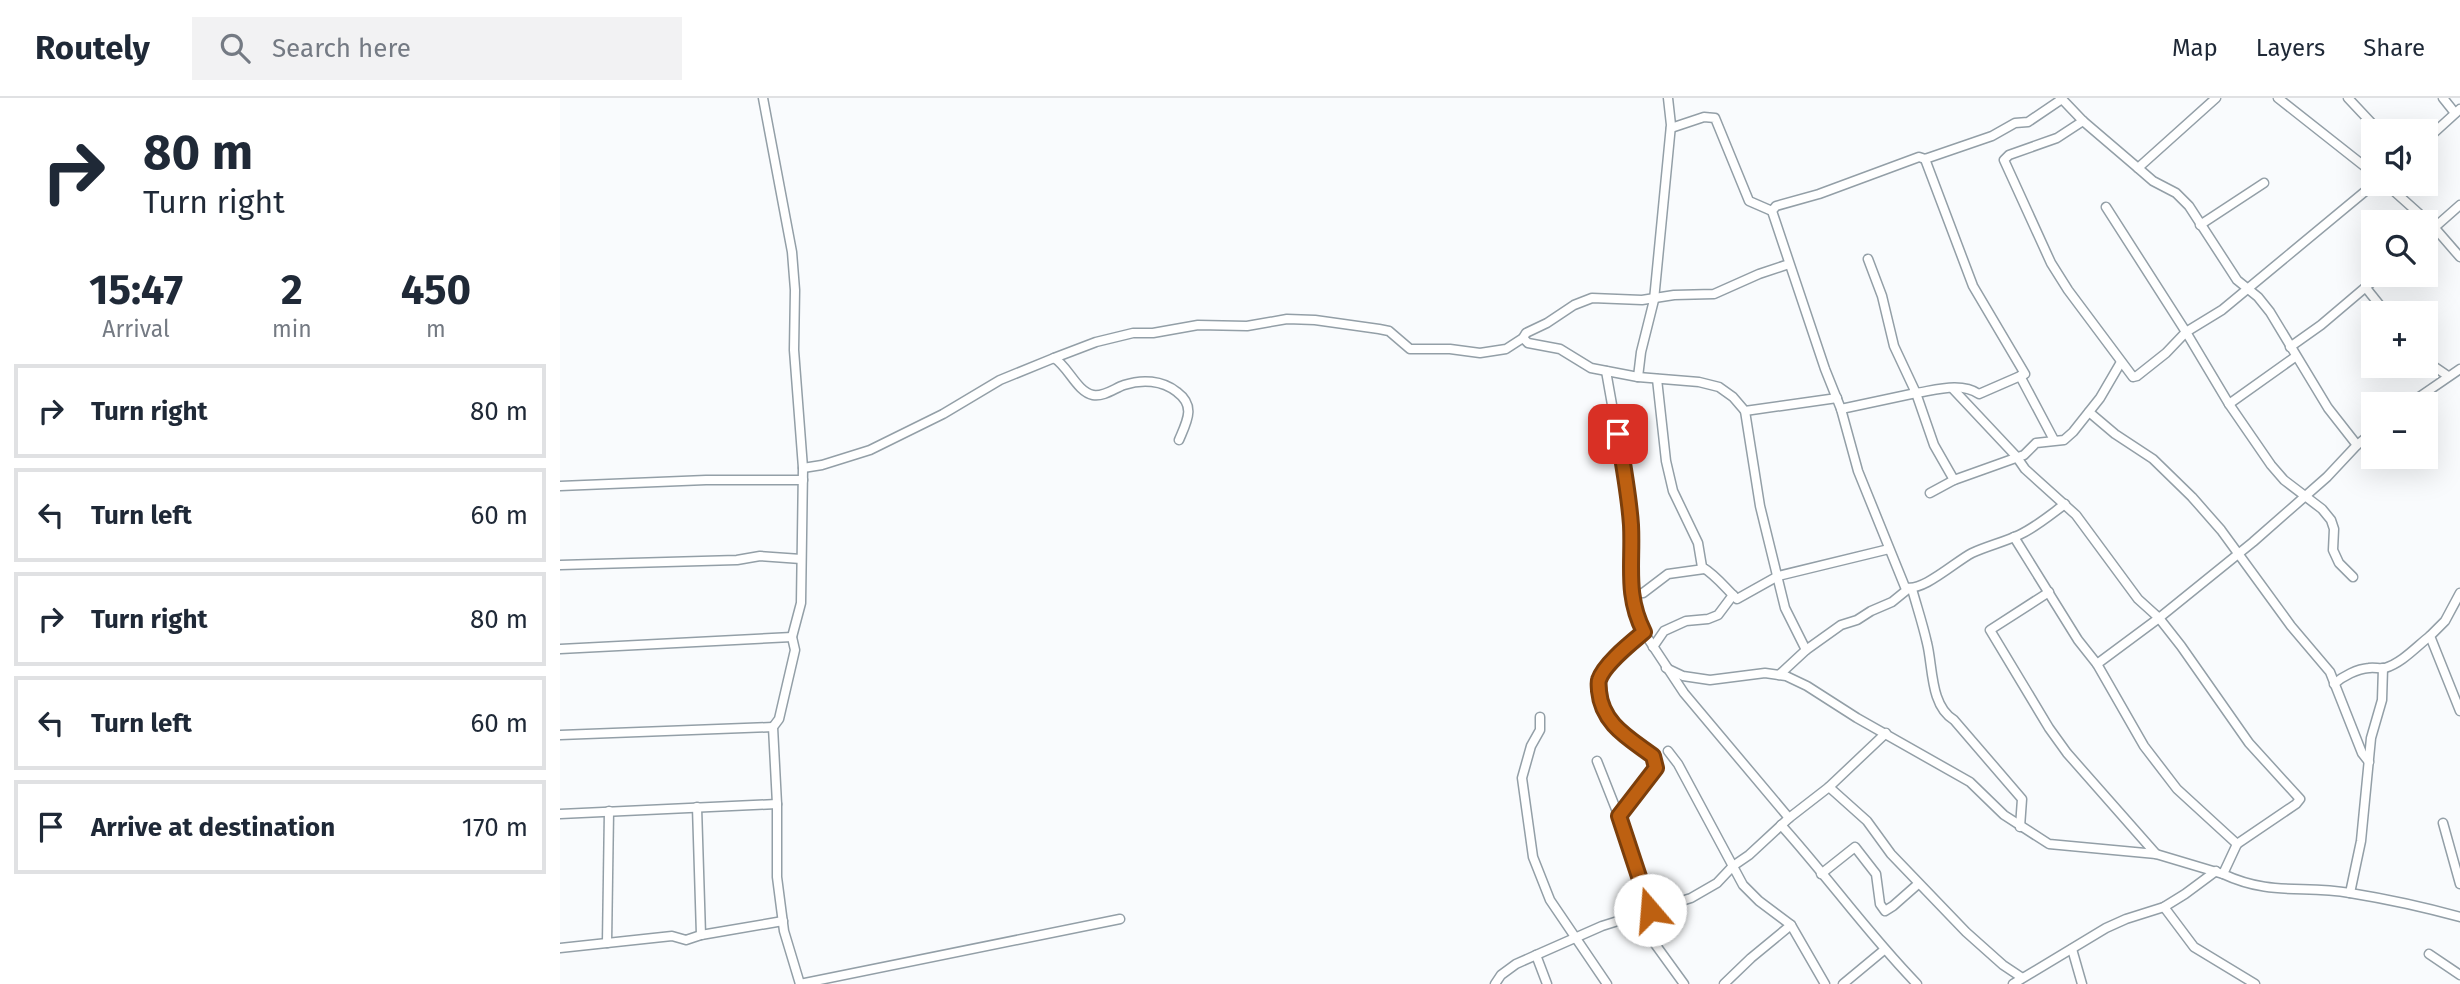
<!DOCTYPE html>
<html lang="en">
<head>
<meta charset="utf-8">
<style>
	body { margin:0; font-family:"Fira Sans",sans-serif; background:#f2f2f3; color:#1f2937; height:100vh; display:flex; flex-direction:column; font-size:26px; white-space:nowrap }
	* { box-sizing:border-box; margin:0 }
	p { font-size:23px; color:#747a83 }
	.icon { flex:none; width:38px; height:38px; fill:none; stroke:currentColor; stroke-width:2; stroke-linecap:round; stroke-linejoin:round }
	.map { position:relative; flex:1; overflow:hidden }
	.side { display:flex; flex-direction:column; background:#fff; width:560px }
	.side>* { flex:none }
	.banner { background:#fff; color:#1f2937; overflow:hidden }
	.fabs { position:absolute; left:1801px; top:21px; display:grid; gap:14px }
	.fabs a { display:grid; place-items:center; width:77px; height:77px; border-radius:0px; background:#fff; box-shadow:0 7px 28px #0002; font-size:35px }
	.pin { position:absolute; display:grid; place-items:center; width:60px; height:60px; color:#fff; margin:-30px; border-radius:14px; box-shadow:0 4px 10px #0006 }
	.me { position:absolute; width:77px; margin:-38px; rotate:342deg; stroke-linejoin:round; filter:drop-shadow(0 0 5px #0008) }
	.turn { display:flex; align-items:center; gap:24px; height:147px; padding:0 28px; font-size:32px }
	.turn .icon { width:91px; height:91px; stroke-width:2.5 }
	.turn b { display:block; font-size:49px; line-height:60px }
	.eta { display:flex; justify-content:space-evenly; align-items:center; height:119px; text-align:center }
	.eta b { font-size:42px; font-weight:700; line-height:49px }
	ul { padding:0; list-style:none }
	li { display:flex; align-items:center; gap:21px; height:94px; margin:0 14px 10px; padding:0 14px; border:4px solid #e0e1e3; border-radius:0px }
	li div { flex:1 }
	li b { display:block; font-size:26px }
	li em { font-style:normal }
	header { display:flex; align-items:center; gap:42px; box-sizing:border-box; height:98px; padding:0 35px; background:#fff; border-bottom:2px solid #e0e1e3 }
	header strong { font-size:33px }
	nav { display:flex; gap:38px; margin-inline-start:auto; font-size:24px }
	.search { width:490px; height:63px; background:#f2f2f3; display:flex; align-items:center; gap:18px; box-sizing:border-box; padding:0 24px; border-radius:0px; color:#747a83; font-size:26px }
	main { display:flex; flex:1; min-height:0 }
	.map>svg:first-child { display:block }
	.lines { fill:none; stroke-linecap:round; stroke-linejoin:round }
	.minor-casing { stroke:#939fa7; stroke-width:11 }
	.minor { stroke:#fff; stroke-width:8 }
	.route-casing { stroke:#7b3e0b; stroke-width:18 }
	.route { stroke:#bd6011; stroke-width:12 }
</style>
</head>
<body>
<header>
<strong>Routely</strong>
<div class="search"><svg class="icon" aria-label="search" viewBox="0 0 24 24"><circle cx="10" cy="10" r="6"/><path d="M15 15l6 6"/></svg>Search here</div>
<nav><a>Map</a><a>Layers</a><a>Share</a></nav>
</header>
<main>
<section class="side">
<div class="banner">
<div class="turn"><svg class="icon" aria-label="right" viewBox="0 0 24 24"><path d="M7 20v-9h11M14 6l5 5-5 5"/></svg><div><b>80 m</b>Turn right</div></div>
</div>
<div class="eta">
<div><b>15:47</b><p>Arrival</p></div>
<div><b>2</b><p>min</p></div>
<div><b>450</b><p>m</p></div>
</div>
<ul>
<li><svg class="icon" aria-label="right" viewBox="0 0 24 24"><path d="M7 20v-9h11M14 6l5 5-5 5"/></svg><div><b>Turn right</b></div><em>80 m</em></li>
<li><svg class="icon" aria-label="left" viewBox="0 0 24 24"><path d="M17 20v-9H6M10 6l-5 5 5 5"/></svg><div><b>Turn left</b></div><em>60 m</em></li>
<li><svg class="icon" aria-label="right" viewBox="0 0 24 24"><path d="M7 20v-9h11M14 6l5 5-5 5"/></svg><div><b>Turn right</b></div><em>80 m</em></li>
<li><svg class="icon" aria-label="left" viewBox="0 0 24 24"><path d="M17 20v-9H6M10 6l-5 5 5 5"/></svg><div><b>Turn left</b></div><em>60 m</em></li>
<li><svg class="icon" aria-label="arrive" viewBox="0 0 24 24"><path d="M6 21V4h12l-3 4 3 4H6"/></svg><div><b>Arrive at destination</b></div><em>170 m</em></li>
</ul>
</section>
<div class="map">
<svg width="1900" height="886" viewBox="0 0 1900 886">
	<rect width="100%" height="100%" fill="#f9fbfd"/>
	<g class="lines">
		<g class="minor-casing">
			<g id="minor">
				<polyline points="203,0 232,154 235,192 234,252 243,370 241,505 232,539 235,552 219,621 213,629 217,706 217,779 224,833 240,886"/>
				<polyline points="1501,0 1523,23 1578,70"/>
				<polyline points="1656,0 1578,70 1593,83 1616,95 1629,108 1677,182 1698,199 1710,214 1768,310 1797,347"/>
				<polyline points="1718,0 1813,75"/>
				<polyline points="1788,0 1819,33"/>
				<polyline points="1883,0 1895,15"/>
				<path d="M1502,1L1468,24L1455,25L1432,38L1365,61L1359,59L1259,96L1216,108L1212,113L1265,271L1281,311L1298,373L1345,489C1362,495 1396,463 1412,455C1427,448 1444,444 1459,437C1476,429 1490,417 1505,406"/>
				<polyline points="1523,23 1497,40 1449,57 1444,62 1491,165 1508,192 1573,279 1577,278 1606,255 1626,234 1662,212 1814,86"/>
				<polyline points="1111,30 1144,19 1155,20 1189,103 1212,113"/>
				<polyline points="1866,42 1900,11"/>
				<polyline points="1826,86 1874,129 1900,159"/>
				<polyline points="1546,109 1626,234 1669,306 1711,367 1724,382 1762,411 1771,422 1774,431 1773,452 1779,465 1793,479"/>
				<polyline points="1640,127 1704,85"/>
				<polyline points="1866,137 1900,107"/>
				<path d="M1308,161L1322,198L1334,248L1356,295C1376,292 1401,284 1419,296L1465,276L1413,188L1365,61"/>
				<polyline points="1806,190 1826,215"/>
				<polyline points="963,240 968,245 1000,251 1031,270 1078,279 1139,284 1159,289 1173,299 1185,313 1277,300"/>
				<polyline points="1730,249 1761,227 1820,177"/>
				<polyline points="494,260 536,244 573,235 593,235 638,227 687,228 727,221 755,222 819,231 829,233 850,251 890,251 920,255 946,251 963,240 966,235 987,225 1014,207 1032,200 1082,202 1114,197 1154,196 1199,176 1229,166"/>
				<polyline points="1866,263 1888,278"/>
				<polyline points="1046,273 1069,402 1072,452 1071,499 1076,519 1087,539 1124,595 1229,720"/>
				<polyline points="1460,278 1494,342"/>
				<polyline points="1078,279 1081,254 1094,202 1111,27 1108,0"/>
				<path d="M1097,281L1106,363L1113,393L1138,445L1142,469C1156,477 1165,490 1177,501L1218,478L1329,451"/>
				<polyline points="1393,291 1456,358 1465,371 1516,417 1578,501 1599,520 1621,548 1689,645 1740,701 1736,706 1677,746"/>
				<polyline points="1669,306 1735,259"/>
				<polyline points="1849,306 1900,271"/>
				<polyline points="1281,311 1356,295 1374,347 1394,382"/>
				<polyline points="1185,313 1200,408 1225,510 1246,552 1219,577"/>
				<polyline points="1529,314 1555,336 1593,361 1632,399 1661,432 1731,528 1770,574 1802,655 1809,664"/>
				<path d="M1813,334L1797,347L1767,379L1693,444L1599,520L1537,566L1584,648L1617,691L1677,746L1663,776C1710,798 1742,787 1790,795C1827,801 1864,809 1900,819"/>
				<path d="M243,370L262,367L310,352L383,316L440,282L494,260C508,268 517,294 533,297C544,299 555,290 564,287C582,281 602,282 617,294C636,308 627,323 619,342"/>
				<polyline points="0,388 146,382 243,382"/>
				<polyline points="1370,395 1394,382 1464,357 1476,345 1504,342 1513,334 1540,300 1561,264"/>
				<polyline points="1454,439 1518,542 1537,566"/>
				<polyline points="0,467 177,462 200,458 241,461"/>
				<path d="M1352,491C1357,509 1363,527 1367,545C1373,568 1370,608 1394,622L1462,701L1460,729"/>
				<polyline points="1489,494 1430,532 1489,630 1507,655 1596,756"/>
				<polyline points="1900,495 1885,523 1870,538 1900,613"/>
				<polyline points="1071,496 1083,495 1108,476 1144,471 1142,469"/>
				<polyline points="1093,549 1104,533 1126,523 1148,521 1158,517 1173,497"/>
				<polyline points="0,551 232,539"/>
				<polyline points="1246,552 1281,527 1297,522 1311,513 1332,504 1348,491"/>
				<polyline points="1106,570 1123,578 1150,582 1205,575 1226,578 1247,588 1297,620 1410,684 1444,717 1489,746 1596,756 1663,776"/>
				<path d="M1774,586C1783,578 1797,571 1809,570C1814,569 1820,571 1825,570C1842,565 1857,548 1870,538"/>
				<polyline points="980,619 980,632 971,648 962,680 973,759 990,802 1047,886"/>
				<polyline points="0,637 213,629"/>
				<polyline points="1108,653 1118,666 1183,787 1199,803 1231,827 1265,886"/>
				<polyline points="1037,663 1063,729 1090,812"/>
				<polyline points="1269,689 1307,723 1331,756 1406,834 1443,867 1461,879"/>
				<polyline points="137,709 141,837"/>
				<polyline points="0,716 217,706"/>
				<path d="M1059,718L1095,670L1093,658C1069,640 1042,626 1039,593C1039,591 1038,584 1039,582C1044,567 1071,545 1084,534"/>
				<polyline points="1883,725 1900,786"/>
				<path d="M1221,727C1268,779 1308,836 1357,886"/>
				<polyline points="1261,776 1295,749 1316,776 1320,806 1325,813 1333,808 1358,786"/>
				<polyline points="1790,795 1801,743 1811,640 1822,602 1823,570"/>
				<polyline points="1604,809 1634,849 1695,886"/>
				<polyline points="1074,817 1124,886"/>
				<polyline points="47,845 49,713"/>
				<polyline points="0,850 112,838 126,842 141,837 223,823"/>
				<polyline points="1512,851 1522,886"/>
				<polyline points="1869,856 1900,877"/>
				<polyline points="976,857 987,886"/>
				<polyline points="240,886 560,821"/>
				<polyline points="935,886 941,877 956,866 983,854 1042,828 1131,800 1157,785 1173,768 1189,757 1229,720 1269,689 1326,635"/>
				<polyline points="1164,886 1191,860 1231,827"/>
				<polyline points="1283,886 1324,852"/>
				<polyline points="1453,886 1546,830 1566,821 1604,809 1625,796 1656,773"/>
			</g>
		</g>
		<use href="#minor" class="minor"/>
	</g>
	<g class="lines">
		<g class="route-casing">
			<path id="route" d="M1058,336C1063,365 1069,397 1071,427C1073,466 1065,497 1084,534C1071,545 1044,566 1039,582C1038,584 1039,590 1039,593C1042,626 1069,640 1093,658L1096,670L1059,718L1090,812"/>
		</g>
		<use href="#route" class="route"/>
	</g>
</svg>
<div class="fabs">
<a><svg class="icon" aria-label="sound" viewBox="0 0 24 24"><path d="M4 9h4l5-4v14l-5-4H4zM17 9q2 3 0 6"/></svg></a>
<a><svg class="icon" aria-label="search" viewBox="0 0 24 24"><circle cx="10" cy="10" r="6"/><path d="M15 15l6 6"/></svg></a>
<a>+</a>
<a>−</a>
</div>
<div class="pin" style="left:1058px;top:336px;background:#d93025"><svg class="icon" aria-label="arrive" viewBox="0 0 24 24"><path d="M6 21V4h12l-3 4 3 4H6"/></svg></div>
<svg class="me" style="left:1090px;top:812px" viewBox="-20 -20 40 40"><circle r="19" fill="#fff"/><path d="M0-13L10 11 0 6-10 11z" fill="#bd6011"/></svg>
</div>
</main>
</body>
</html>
